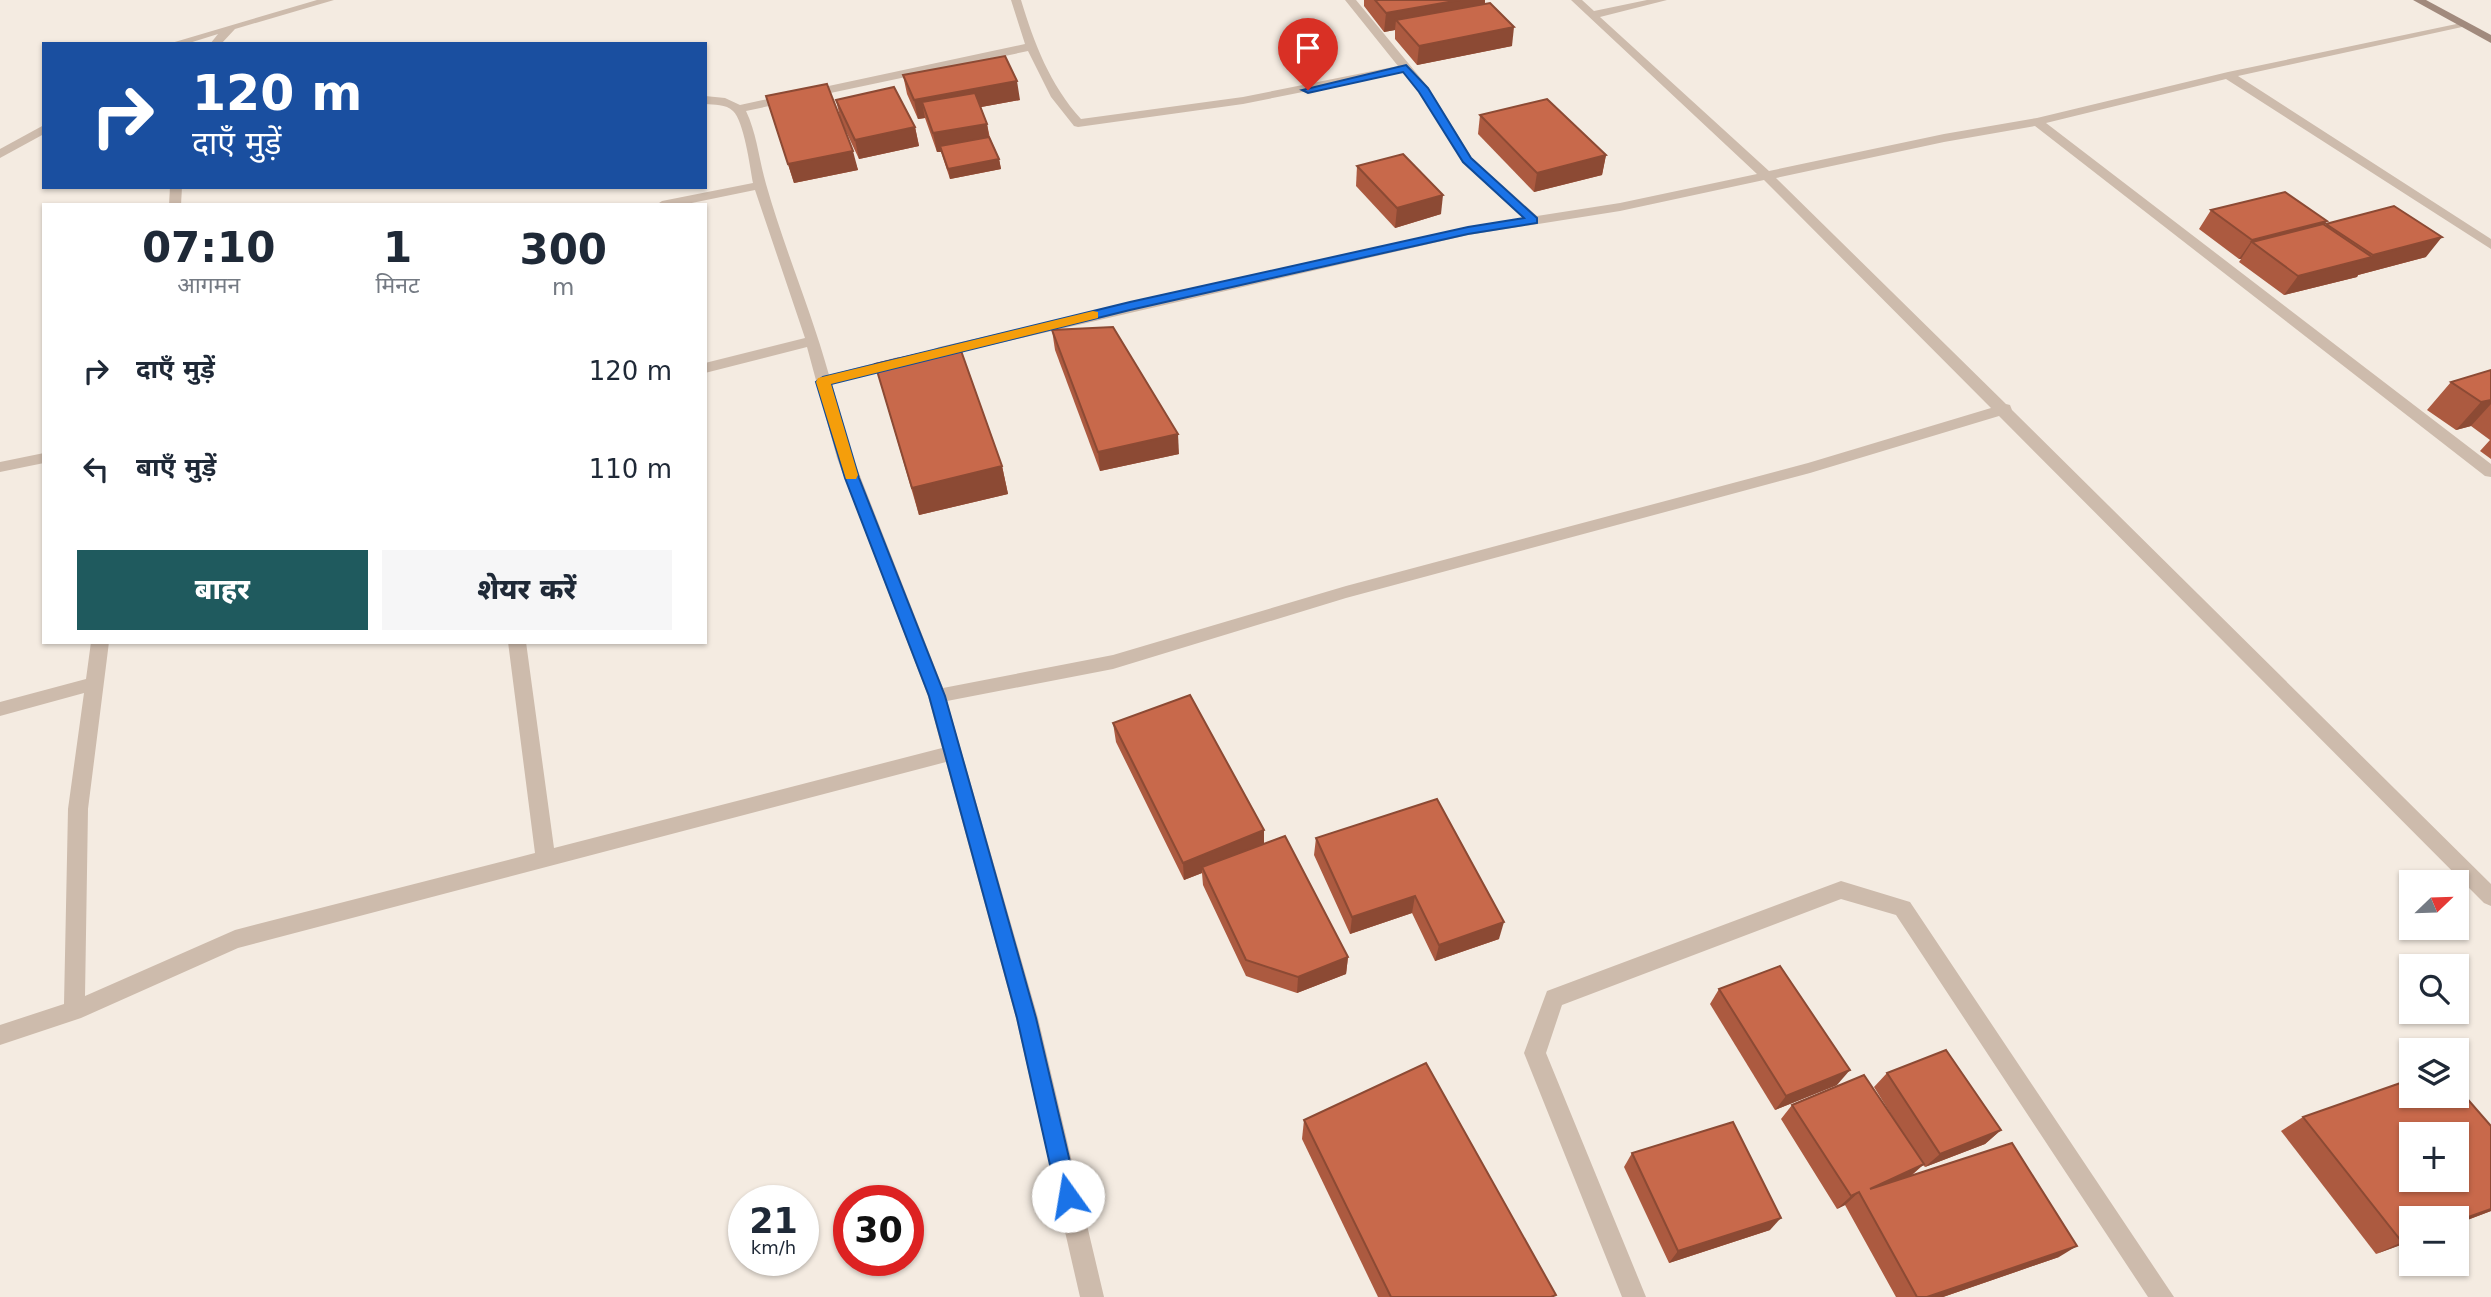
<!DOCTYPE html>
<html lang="hi">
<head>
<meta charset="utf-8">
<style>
	body { margin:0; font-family:"DejaVu Sans","Noto Sans Devanagari",sans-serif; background:#f6f6f7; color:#1f2937; height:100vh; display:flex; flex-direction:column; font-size:26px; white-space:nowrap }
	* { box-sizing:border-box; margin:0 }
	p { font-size:23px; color:#747a83 }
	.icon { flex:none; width:38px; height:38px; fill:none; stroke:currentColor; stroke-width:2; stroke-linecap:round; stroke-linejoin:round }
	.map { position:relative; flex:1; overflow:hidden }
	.side { position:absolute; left:42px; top:203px; width:665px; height:441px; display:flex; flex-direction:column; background:#fff; border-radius:0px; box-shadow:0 2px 5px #0004 }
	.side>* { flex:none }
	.hud { position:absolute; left:42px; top:42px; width:665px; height:147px; border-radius:0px; box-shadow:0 2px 5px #0004; background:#1a4fa0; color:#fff; overflow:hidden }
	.needle { width:46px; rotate:67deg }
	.fabs { position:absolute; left:2399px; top:870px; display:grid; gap:14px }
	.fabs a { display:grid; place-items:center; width:70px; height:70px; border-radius:0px; background:#fff; box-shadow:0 2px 5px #0004; font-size:35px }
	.speed { position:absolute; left:728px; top:1185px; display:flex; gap:14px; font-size:35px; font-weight:700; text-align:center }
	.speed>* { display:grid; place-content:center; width:91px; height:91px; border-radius:50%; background:#fff; box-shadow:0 2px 5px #0004; line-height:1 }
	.speed small { font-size:18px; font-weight:400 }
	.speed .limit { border:10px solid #d22; background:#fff; color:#111 }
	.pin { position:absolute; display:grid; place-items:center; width:60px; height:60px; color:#fff; margin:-72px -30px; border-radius:50% 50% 50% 0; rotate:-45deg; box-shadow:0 0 7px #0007 }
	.pin .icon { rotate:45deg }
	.me { position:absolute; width:77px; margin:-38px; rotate:347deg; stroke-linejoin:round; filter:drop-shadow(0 0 5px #0008) }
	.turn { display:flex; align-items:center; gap:24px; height:147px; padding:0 35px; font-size:32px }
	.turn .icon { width:91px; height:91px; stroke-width:2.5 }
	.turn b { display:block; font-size:49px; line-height:60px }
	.eta { display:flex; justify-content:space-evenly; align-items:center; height:119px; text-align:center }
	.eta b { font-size:42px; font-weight:800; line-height:49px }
	.action { display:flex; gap:14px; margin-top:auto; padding:14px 35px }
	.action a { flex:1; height:80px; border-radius:0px; background:#1f5a5e; color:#fff; font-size:28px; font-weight:800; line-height:80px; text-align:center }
	.action a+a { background:#f6f6f7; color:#1f2937 }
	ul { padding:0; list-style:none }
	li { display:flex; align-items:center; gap:21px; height:98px; padding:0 35px }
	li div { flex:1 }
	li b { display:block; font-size:26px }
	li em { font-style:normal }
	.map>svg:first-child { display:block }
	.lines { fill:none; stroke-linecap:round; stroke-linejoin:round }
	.street { fill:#cdbbac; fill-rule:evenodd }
	.secondary { fill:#a18a7d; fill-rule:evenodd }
	.wall { fill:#ac5a40 }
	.shaded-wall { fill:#8c4a34 }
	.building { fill:#c8694b; stroke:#8c4a34; stroke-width:2; fill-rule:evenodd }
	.route { fill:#1a73e8; stroke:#114b97; stroke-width:2 }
	.slow { fill:#f59e0b }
</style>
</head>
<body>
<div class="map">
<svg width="2491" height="1297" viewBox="0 0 2491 1297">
	<rect width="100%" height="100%" fill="#f4ebe1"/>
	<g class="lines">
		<g class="street">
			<polygon points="317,0 334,0 235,29 221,44 210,44 218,34 186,44 168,44"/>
			<path d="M1011,0H1021C1034,43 1050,85 1081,119L1243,97L1398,66L1345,0H1356L1428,87L1472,158L1537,216L1620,203L1757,174L1571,0H1582L1594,11L1647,0H1667L1600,17L1769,171L1944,134L2037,118L2228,72L2466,22L2468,24L2462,27L2238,76L2491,239V249L2226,79L2046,123L2491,464V477L2485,476L2035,126L1944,142L1776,178L2006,404L2010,405L2012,410L2491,884V906L2484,903L1999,416L1810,473L1346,598L1113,669L947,701L1038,1018L1104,1297H1080L1016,1018L946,762L238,948L81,1018L0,1045V1025L64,1004L68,809L84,693L0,716V702L86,679L91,642H109L88,809L85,996L235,930L535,853L508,642H526L554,848L942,748L928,696L837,458L807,347L705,373V363L805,338L755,190L682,205H656L662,201L753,183C750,167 744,121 733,111C726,104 714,105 705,104V96L725,98L740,105L1025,44ZM1028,51L1051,97L1074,126L1078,127L1243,104L1403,72L1419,92L1463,163L1523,218L1468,227L939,347L934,349L932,352L934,355L939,357L1468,235L1620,211L1764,180L1991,408L1808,463L1346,586L1113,655L943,688L853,458L832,384L903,365L905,362L898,357L829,375C811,310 784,248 766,184C759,160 757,134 746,111Z"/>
			<polygon points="44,125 44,134 0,158 0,149"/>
			<polygon points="170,187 182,187 181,205 169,205"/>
			<polygon points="44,453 44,463 0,472 0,462"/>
			<polygon points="1841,881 1910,902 2174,1297 2148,1297 1896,915 1841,899 1562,1005 1546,1053 1646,1297 1622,1297 1524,1053 1547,991"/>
		</g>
		<polygon class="secondary" points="2413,0 2426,0 2491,35 2491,43"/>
	</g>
	<g class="wall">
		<polygon points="1364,0 1485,0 1485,4 1512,46 1417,65 1395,39 1395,30 1384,32 1364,6"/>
		<polygon points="903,75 1020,100 981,107 987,124 990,138 999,159 1001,169 950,179 941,152 937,152 925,118 918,119 907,94"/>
		<polygon points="766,96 840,117 836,100 915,127 919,146 859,159 842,123 858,170 794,183"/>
		<polygon points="1480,115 1606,155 1602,175 1534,192 1478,134"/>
		<polygon points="1357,166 1441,214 1395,228 1356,186"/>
		<polygon points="2211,210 2325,226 2326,224 2426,257 2358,275 2357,277 2284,295 2239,262 2241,259 2239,259 2199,229"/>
		<polygon points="1052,330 1179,454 1100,471 1055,350"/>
		<polygon points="875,364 1002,466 1008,494 919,515"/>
		<polygon points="2491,370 2491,459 2480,451 2490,440 2471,426 2456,430 2427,410 2451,382"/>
		<polygon points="1113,723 1264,830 1264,844 1348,957 1346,974 1297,993 1246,976 1203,885 1202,873 1184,880 1116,742"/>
		<polygon points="1316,838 1499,939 1435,961 1412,913 1350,934 1314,855"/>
		<polygon points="1719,989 1837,1085 1775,1110 1710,1004"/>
		<polygon points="1887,1073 2001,1130 1985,1144 1925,1167 1923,1165 1912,1175 2059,1257 1943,1297 1896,1297 1845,1205 1837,1209 1781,1119 1792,1105 1897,1124 1874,1087"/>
		<polygon points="2303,1117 2491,1126 2491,1211 2376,1254 2281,1131"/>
		<polygon points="1304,1120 1554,1297 1378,1297 1302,1139"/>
		<polygon points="1632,1153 1770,1230 1669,1263 1624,1167"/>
	</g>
	<g class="shaded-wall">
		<polygon points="1460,0 1485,0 1484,14 1396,20 1395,30 1384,32 1386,13"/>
		<polygon points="1514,27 1512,46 1417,65 1419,46"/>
		<polygon points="1017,81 1020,100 927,117 922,102 925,118 918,119 914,100"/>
		<polygon points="987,124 990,143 940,146 941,152 937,152 933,133"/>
		<polygon points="915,127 919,146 859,159 855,140"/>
		<polygon points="853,151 858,170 794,183 788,164"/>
		<polygon points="1606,155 1602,175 1534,192 1537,173"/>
		<polygon points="999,159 1001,169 950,179 948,169"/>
		<polygon points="1443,195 1441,214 1395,228 1397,208"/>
		<polygon points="2327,221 2313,240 2252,242 2241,259 2239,259 2252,240"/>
		<polygon points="2442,237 2426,257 2358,275 2357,277 2284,295 2298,276 2371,257 2373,255"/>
		<polygon points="2491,400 2491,404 2471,426 2456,430 2481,402"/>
		<polygon points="1178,434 1179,454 1100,471 1098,452"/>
		<polygon points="1002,466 1008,494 919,515 912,488"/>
		<polygon points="1264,830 1264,847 1202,867 1202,873 1184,880 1183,863"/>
		<polygon points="1415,896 1412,913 1350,934 1352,917"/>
		<polygon points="1504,922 1499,939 1435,961 1439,945"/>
		<polygon points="1348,957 1346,974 1297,993 1298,977"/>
		<polygon points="1850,1070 1837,1085 1775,1110 1786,1096"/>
		<polygon points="2001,1130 1985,1144 1925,1167 1940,1154"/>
		<polygon points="1924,1164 1909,1177 1870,1189"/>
		<polygon points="1859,1192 1845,1205 1837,1209 1851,1196"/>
		<polygon points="2491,1209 2491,1211 2457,1224 2457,1221"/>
		<polygon points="1781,1218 1770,1230 1669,1263 1678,1251"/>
		<polygon points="2412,1238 2412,1241 2376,1254 2402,1242"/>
		<polygon points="2077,1246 2059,1257 1943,1297 1927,1297"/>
	</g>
	<g class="building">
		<polygon points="1375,0 1460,0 1386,13"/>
		<polygon points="1490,3 1514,27 1419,46 1396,20"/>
		<polygon points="1005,56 1017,81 914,100 903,75"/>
		<polygon points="827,84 853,151 788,164 766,96"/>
		<polygon points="894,87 915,127 855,140 836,100"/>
		<polygon points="975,93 987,124 933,133 922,102"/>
		<polygon points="1547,99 1606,155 1537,173 1480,115"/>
		<polygon points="989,137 999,159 948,169 940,146"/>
		<polygon points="1403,154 1443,195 1397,208 1357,166"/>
		<polygon points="2285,192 2327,221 2252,240 2211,210"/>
		<polygon points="2394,206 2442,237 2373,255 2326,224"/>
		<polygon points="2323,224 2372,257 2298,276 2252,242"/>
		<polygon points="1113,327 1178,434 1098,452 1052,330"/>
		<polygon points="959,345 1002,466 912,488 875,364"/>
		<polygon points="2491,370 2491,400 2481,402 2451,382"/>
		<polygon points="1190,695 1264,830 1183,863 1113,723"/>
		<polygon points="1437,799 1504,922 1439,945 1415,896 1352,917 1316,838"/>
		<polygon points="1285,836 1348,957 1298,977 1246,960 1202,867"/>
		<polygon points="1780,966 1850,1070 1786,1096 1719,989"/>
		<polygon points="1946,1050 2001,1130 1940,1154 1887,1073"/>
		<polygon points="1426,1063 1556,1295 1551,1297 1391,1297 1304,1120"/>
		<polygon points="1864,1075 1924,1164 1870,1189 2012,1143 2077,1246 1927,1297 1917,1297 1859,1192 1851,1196 1792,1105"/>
		<path d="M2412,1079V1096H2457V1087L2491,1126V1209L2457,1221V1218H2412V1238L2402,1242L2303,1117ZM2412,1134H2457V1180H2412Z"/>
		<polygon points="1733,1122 1781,1218 1678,1251 1632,1153"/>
	</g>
	<polygon class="route" points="1406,65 1428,88 1471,158 1537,218 1537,223 1468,234 1130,310 831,384 859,478 945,696 1036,1018 1078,1196 1075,1203 1068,1206 1060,1203 1057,1196 1017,1018 929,696 845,478 816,382 823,377 1130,302 1468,227 1524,218 1463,162 1419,92 1403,72 1308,93 1302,90"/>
	<polygon class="slow" points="1093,311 1098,312 1098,318 831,384 858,475 856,479 846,479 816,382 818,378"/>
</svg>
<div class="fabs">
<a><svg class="needle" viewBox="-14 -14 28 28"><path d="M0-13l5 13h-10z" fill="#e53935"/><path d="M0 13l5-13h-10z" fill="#747a83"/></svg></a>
<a><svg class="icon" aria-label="search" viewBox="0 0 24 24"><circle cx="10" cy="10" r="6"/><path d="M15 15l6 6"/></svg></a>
<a><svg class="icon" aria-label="layers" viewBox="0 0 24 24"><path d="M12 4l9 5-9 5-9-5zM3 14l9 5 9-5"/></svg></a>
<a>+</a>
<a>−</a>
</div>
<div class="speed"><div>21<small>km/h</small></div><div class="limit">30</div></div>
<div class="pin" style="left:1308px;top:90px;background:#d93025"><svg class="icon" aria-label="arrive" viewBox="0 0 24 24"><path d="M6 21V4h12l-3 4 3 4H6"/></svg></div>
<svg class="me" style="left:1068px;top:1196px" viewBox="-20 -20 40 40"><circle r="19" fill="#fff"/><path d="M0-13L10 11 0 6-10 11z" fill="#1a73e8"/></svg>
<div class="hud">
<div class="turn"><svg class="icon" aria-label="right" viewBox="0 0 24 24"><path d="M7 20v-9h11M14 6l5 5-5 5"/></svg><div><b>120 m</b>दाएँ मुड़ें</div></div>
</div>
<section class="side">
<div class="eta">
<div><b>07:10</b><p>आगमन</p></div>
<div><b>1</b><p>मिनट</p></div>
<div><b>300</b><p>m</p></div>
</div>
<ul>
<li><svg class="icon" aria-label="right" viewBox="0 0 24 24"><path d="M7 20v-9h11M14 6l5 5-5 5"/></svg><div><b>दाएँ मुड़ें</b></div><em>120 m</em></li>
<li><svg class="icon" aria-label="left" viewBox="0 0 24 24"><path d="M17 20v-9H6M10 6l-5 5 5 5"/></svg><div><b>बाएँ मुड़ें</b></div><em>110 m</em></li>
</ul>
<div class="action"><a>बाहर</a><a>शेयर करें</a></div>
</section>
</div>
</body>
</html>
